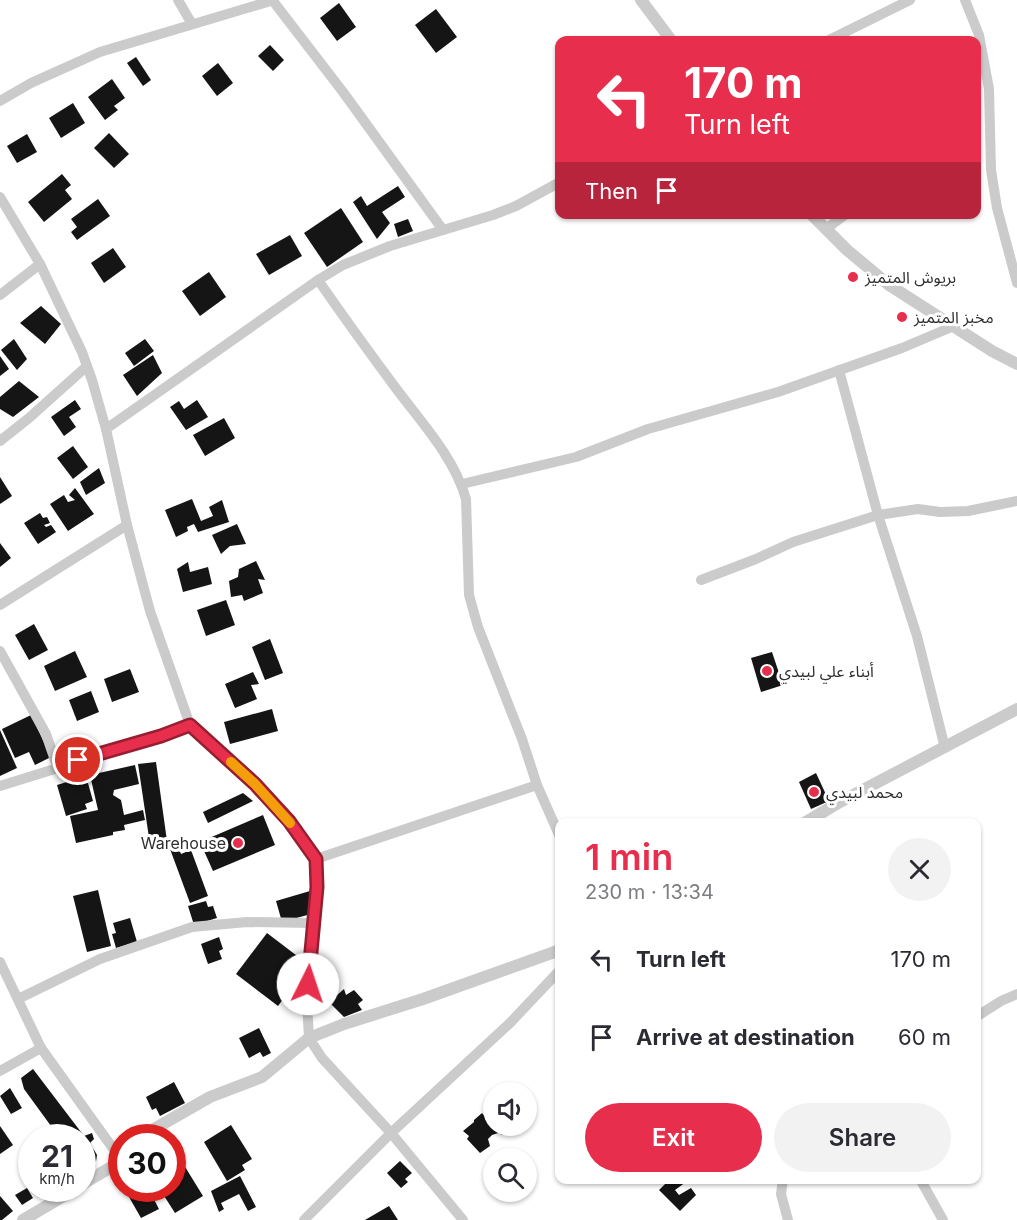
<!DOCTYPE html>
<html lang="en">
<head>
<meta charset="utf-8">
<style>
	body { margin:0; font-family:Inter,"Noto Sans Arabic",sans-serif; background:#f2f2f3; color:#2b2b33; height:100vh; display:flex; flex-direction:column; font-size:22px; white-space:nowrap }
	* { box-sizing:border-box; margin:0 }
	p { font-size:20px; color:#7c7c81 }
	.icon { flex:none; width:33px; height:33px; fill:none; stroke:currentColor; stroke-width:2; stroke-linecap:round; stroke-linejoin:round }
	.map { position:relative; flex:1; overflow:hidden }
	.side { position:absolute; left:555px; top:818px; width:426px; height:366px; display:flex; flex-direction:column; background:#fff; border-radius:12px; box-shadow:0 2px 4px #0004 }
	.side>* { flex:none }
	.top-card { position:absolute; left:555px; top:36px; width:426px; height:183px; border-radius:12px; box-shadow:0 2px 4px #0004; background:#e72e4c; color:#fff; overflow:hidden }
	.fabs { position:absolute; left:483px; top:1082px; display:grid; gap:12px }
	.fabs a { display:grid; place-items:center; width:54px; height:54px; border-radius:50%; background:#fff; box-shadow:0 2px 4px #0004; font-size:30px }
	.speed { position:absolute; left:18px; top:1124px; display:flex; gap:12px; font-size:30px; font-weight:700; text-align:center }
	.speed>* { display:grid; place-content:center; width:78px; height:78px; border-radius:50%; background:#fff; box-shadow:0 2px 4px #0004; line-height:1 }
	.speed small { font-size:15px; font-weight:400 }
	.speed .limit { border:9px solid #d22; background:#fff; color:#111 }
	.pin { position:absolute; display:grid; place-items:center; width:51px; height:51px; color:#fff; margin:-26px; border:3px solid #fff; border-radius:50%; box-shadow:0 2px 6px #0007 }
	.me { position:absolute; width:66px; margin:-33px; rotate:4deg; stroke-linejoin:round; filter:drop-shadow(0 0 4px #0008) }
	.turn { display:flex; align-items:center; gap:21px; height:126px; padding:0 30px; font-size:27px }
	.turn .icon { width:78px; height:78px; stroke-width:2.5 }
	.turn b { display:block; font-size:42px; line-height:51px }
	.then { display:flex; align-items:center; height:57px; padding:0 30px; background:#0003; gap:12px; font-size:22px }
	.round { display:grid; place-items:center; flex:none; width:63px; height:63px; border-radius:32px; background:#f2f2f3 }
	.head { display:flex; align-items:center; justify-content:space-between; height:102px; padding:0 30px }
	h1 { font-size:36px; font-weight:600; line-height:45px; color:#e72e4c }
	.button { display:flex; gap:12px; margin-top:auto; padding:12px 30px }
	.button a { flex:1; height:69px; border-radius:36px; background:#e72e4c; color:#fff; font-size:24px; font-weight:600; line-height:69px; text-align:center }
	.button a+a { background:#f2f2f3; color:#2b2b33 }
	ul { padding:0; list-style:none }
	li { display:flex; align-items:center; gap:18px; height:78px; padding:0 30px }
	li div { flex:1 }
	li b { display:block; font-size:22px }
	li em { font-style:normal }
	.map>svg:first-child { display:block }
	.building { fill:#151515 }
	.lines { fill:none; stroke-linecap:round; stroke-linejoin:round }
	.minor { stroke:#cbcbcb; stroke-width:10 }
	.tertiary { stroke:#cbcbcb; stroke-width:12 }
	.route-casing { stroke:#961e31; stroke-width:15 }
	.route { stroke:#e72e4c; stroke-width:10 }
	.slow { stroke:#f59e0b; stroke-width:10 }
	.poi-dot { fill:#e72e4c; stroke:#fff; stroke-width:2 }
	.labels { text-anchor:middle; stroke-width:6; stroke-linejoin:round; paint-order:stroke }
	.poi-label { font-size:16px; fill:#2e2e2e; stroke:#fff; text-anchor:start }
</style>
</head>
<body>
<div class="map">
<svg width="1017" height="1220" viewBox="0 0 1017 1220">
	<rect width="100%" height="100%" fill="#fff"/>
	<g class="building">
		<polygon points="339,3 356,27 337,41 320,18"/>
		<polygon points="436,9 457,37 436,53 415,25"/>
		<polygon points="270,45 284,60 273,71 258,56"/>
		<polygon points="136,57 151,80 143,86 127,63"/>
		<polygon points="218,63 233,83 217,96 202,76"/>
		<polygon points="112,79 125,98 114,106 118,110 105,120 88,97"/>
		<polygon points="73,103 85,123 61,138 49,118"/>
		<polygon points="109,133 129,154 114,168 94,148"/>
		<polygon points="27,134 37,152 17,163 7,146"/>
		<polygon points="62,174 71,185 65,190 72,199 44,222 28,202"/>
		<polygon points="398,186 405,197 382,212 390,223 377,239 353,202 361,196 367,206"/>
		<polygon points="98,199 110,216 77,240 71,232 77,227 71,219"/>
		<polygon points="341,208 363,242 327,267 304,233"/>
		<polygon points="408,219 413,231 398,237 394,224"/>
		<polygon points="290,235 302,256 269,275 256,254"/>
		<polygon points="113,248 126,267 104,283 91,263"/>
		<polygon points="209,272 226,297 200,316 182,291"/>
		<polygon points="41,306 61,324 45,344 20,323"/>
		<polygon points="14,339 27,359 17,370 1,350"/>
		<polygon points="145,339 154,351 134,366 125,353"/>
		<polygon points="153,355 162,373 137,396 123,375"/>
		<polygon points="0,356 9,369 0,376"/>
		<polygon points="19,381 39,397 13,417 0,409 0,397"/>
		<polygon points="75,400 81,409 69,417 76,427 64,436 51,417"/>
		<polygon points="197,400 208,417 186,430 170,407 179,401 184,409"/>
		<polygon points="224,418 235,438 205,456 193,435"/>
		<polygon points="73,446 88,467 73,479 57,458"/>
		<polygon points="99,468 105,483 86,495 80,482"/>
		<polygon points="0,477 12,496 0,504"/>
		<polygon points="75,488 94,514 68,531 50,504 64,495 68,502 75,500 69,495"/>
		<polygon points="192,499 201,521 213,516 209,507 222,500 229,522 198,532 194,524 187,527 188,531 176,537 165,510"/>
		<polygon points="40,513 43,518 47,517 50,523 44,525 46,527 51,525 56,532 38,544 24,523"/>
		<polygon points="237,524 246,544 230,546 221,554 212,535"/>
		<polygon points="0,543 11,558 0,567"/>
		<polygon points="256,561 265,580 258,579 263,593 244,601 242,595 231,597 229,581 238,577 239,569"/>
		<polygon points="188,562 190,572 208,567 212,584 183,592 177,569"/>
		<polygon points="226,600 235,625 206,636 197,610"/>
		<polygon points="34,624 48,650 29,660 15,635"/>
		<polygon points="270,639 283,673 265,680 252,647"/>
		<polygon points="75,651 87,677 55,691 44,666"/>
		<polygon points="772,652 783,685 761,692 751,658"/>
		<polygon points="130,669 139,692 112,702 104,679"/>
		<polygon points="253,672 259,684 251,685 257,699 235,708 225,684"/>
		<polygon points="91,691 99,712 77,721 69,700"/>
		<polygon points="272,709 278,731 230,744 224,722"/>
		<polygon points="31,715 51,757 35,765 29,752 15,758 2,729"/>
		<polygon points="0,730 17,768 0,776"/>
		<polygon points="156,762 167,841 151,851 138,764"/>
		<polygon points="135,765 139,784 114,790 113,795 121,800 124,815 143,810 145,820 124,825 125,830 113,832 113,835 76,843 70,816 98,810 90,775"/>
		<polygon points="816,773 829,801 811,809 799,782"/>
		<polygon points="86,776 93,801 85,804 87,809 66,816 57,785"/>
		<polygon points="243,793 253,801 208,823 203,812"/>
		<polygon points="263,815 275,845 213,871 200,842"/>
		<polygon points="178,846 181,854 191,850 208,896 190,903 170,849"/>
		<polygon points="98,890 111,946 87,952 73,896"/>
		<polygon points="310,891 311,914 282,922 276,901"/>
		<polygon points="206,901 208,907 213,906 217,918 194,925 188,906"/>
		<polygon points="130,918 137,942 116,948 112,934 116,933 113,923"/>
		<polygon points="267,933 309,965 278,1006 236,974"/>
		<polygon points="219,937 223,949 219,951 222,959 208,964 201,944"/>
		<polygon points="344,989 346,995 354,990 363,1000 358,1004 362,1010 344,1017 329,1002"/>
		<polygon points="259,1028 271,1053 263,1057 260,1052 249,1058 239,1038"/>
		<polygon points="33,1069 84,1136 92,1133 94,1139 90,1143 97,1155 95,1168 85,1173 82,1169 82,1137 59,1137 24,1089 21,1078"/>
		<polygon points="174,1082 185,1103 160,1116 156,1108 152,1110 146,1097"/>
		<polygon points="10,1088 22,1108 11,1114 0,1096"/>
		<polygon points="482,1113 493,1127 504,1125 507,1129 502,1135 498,1133 492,1135 488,1139 490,1146 480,1153 467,1139 469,1136 463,1131 474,1122 474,1120"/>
		<polygon points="231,1125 252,1159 242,1165 245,1170 227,1181 204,1142"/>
		<polygon points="0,1126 13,1145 0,1154"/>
		<polygon points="179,1157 203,1196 175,1213 159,1188 172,1188 172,1161"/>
		<polygon points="400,1161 412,1173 405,1179 408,1182 401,1188 387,1173"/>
		<polygon points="240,1176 256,1207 248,1211 239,1194 221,1203 224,1209 219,1212 211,1191"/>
		<polygon points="670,1179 682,1179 686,1182 675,1190 679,1195 691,1188 696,1195 680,1211 659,1190"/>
		<polygon points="27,1188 33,1198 22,1205 15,1195"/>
		<polygon points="137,1188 148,1188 159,1209 141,1218 129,1197 134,1194 133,1191"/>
		<polygon points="0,1196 13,1211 2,1220 0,1220"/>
		<polygon points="389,1206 398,1220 365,1220"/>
	</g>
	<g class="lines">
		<g class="minor">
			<polyline points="178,0 192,24"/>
			<polyline points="965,0 979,35 989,89 991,170 997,208 1017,283"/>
			<polyline points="273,1 343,92 443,230"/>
			<polyline points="829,40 910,0"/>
			<polyline points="0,101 31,83 100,52 274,0"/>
			<polyline points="0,197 40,264 0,295"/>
			<polyline points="826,229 846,214"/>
			<polyline points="40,264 82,352 92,380 106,429 127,525 150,611 190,725 255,784 289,821 316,859 317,887 309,965 307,1002 309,1038 322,1058 391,1133 463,1220"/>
			<path d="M318,280C343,316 369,352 395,387C421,422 454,457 466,499L469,595L478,627L522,739L537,785L560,837"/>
			<polyline points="839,370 878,515 917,636 945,748"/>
			<polyline points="106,429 318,280 343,265 390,246 493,215 516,206 560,182"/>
			<polyline points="0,441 29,418 87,366"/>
			<polyline points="462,484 576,457 648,429 778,392 902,348 954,326"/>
			<polyline points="701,580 756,559 793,542 878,515 918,509 940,512 968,511 1017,501"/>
			<polyline points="0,605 127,525"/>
			<polyline points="0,651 46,734 57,766"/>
			<polyline points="0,786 161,736 190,725"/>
			<polyline points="316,859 537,785"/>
			<polyline points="0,962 41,1048 122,1161"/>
			<polyline points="18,999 100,959 192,927 247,922 314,923"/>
			<polyline points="976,1017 1001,1001 1017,994"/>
			<polyline points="0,1071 41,1048"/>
			<polyline points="783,1179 781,1194 788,1220"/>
			<polyline points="920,1179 943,1220"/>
			<polyline points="304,1220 391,1133 510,1023 560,970"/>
		</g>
		<g class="tertiary">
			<polyline points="641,0 671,40"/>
			<polyline points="811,214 847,250 889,285 992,351 1017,364"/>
			<polyline points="806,822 838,803 1017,709"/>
			<polyline points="140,1137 210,1097 262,1077 309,1038 344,1024 423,999 560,950"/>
			<polyline points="82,1184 122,1161"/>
			<polyline points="23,1220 77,1188"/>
		</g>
	</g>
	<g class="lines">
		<g class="route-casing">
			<polyline id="route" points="78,760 161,736 190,725 255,784 289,821 316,859 317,887 308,984"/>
		</g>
		<use href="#route" class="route"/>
		<polyline class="slow" points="231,762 255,784 290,823"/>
	</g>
	<g class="poi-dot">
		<circle cx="853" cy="277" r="6"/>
		<circle cx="902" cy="317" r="6"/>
		<circle cx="767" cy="671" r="6"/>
		<circle cx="814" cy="792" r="6"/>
		<circle cx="238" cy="843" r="6"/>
	</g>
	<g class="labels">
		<g class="poi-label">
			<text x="865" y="283">بريوش المتميز</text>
			<text x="914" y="323">مخبز المتميز</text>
			<text x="779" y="677">أبناء علي لبيدي</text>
			<text x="826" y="798">محمد لبيدي</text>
			<text x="226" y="849" text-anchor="end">Warehouse</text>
		</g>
	</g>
</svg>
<div class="fabs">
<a><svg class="icon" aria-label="sound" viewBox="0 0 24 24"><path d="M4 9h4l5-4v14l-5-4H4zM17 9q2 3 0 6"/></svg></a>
<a><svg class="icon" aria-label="search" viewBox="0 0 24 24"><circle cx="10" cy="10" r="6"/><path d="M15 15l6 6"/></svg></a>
</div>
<div class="speed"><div>21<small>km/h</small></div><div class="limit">30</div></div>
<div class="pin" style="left:78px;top:760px;background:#d93025"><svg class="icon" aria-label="arrive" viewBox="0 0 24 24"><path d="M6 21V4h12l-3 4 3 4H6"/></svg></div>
<svg class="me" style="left:308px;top:984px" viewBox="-20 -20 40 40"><circle r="19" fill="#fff"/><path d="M0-13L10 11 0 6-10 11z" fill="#e72e4c"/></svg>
<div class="top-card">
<div class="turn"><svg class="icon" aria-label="left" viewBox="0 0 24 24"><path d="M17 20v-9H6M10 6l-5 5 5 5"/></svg><div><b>170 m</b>Turn left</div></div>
<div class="then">Then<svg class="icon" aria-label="arrive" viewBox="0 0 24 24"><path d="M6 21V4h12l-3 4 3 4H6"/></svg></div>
</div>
<section class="side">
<div class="head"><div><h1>1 min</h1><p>230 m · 13:34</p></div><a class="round"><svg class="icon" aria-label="close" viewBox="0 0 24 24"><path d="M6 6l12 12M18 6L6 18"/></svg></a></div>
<ul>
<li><svg class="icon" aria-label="left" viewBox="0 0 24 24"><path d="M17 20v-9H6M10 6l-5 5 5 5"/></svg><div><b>Turn left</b></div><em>170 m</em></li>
<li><svg class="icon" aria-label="arrive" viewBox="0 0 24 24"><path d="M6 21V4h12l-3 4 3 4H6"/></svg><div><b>Arrive at destination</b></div><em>60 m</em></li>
</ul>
<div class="button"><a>Exit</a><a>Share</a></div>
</section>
</div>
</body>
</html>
